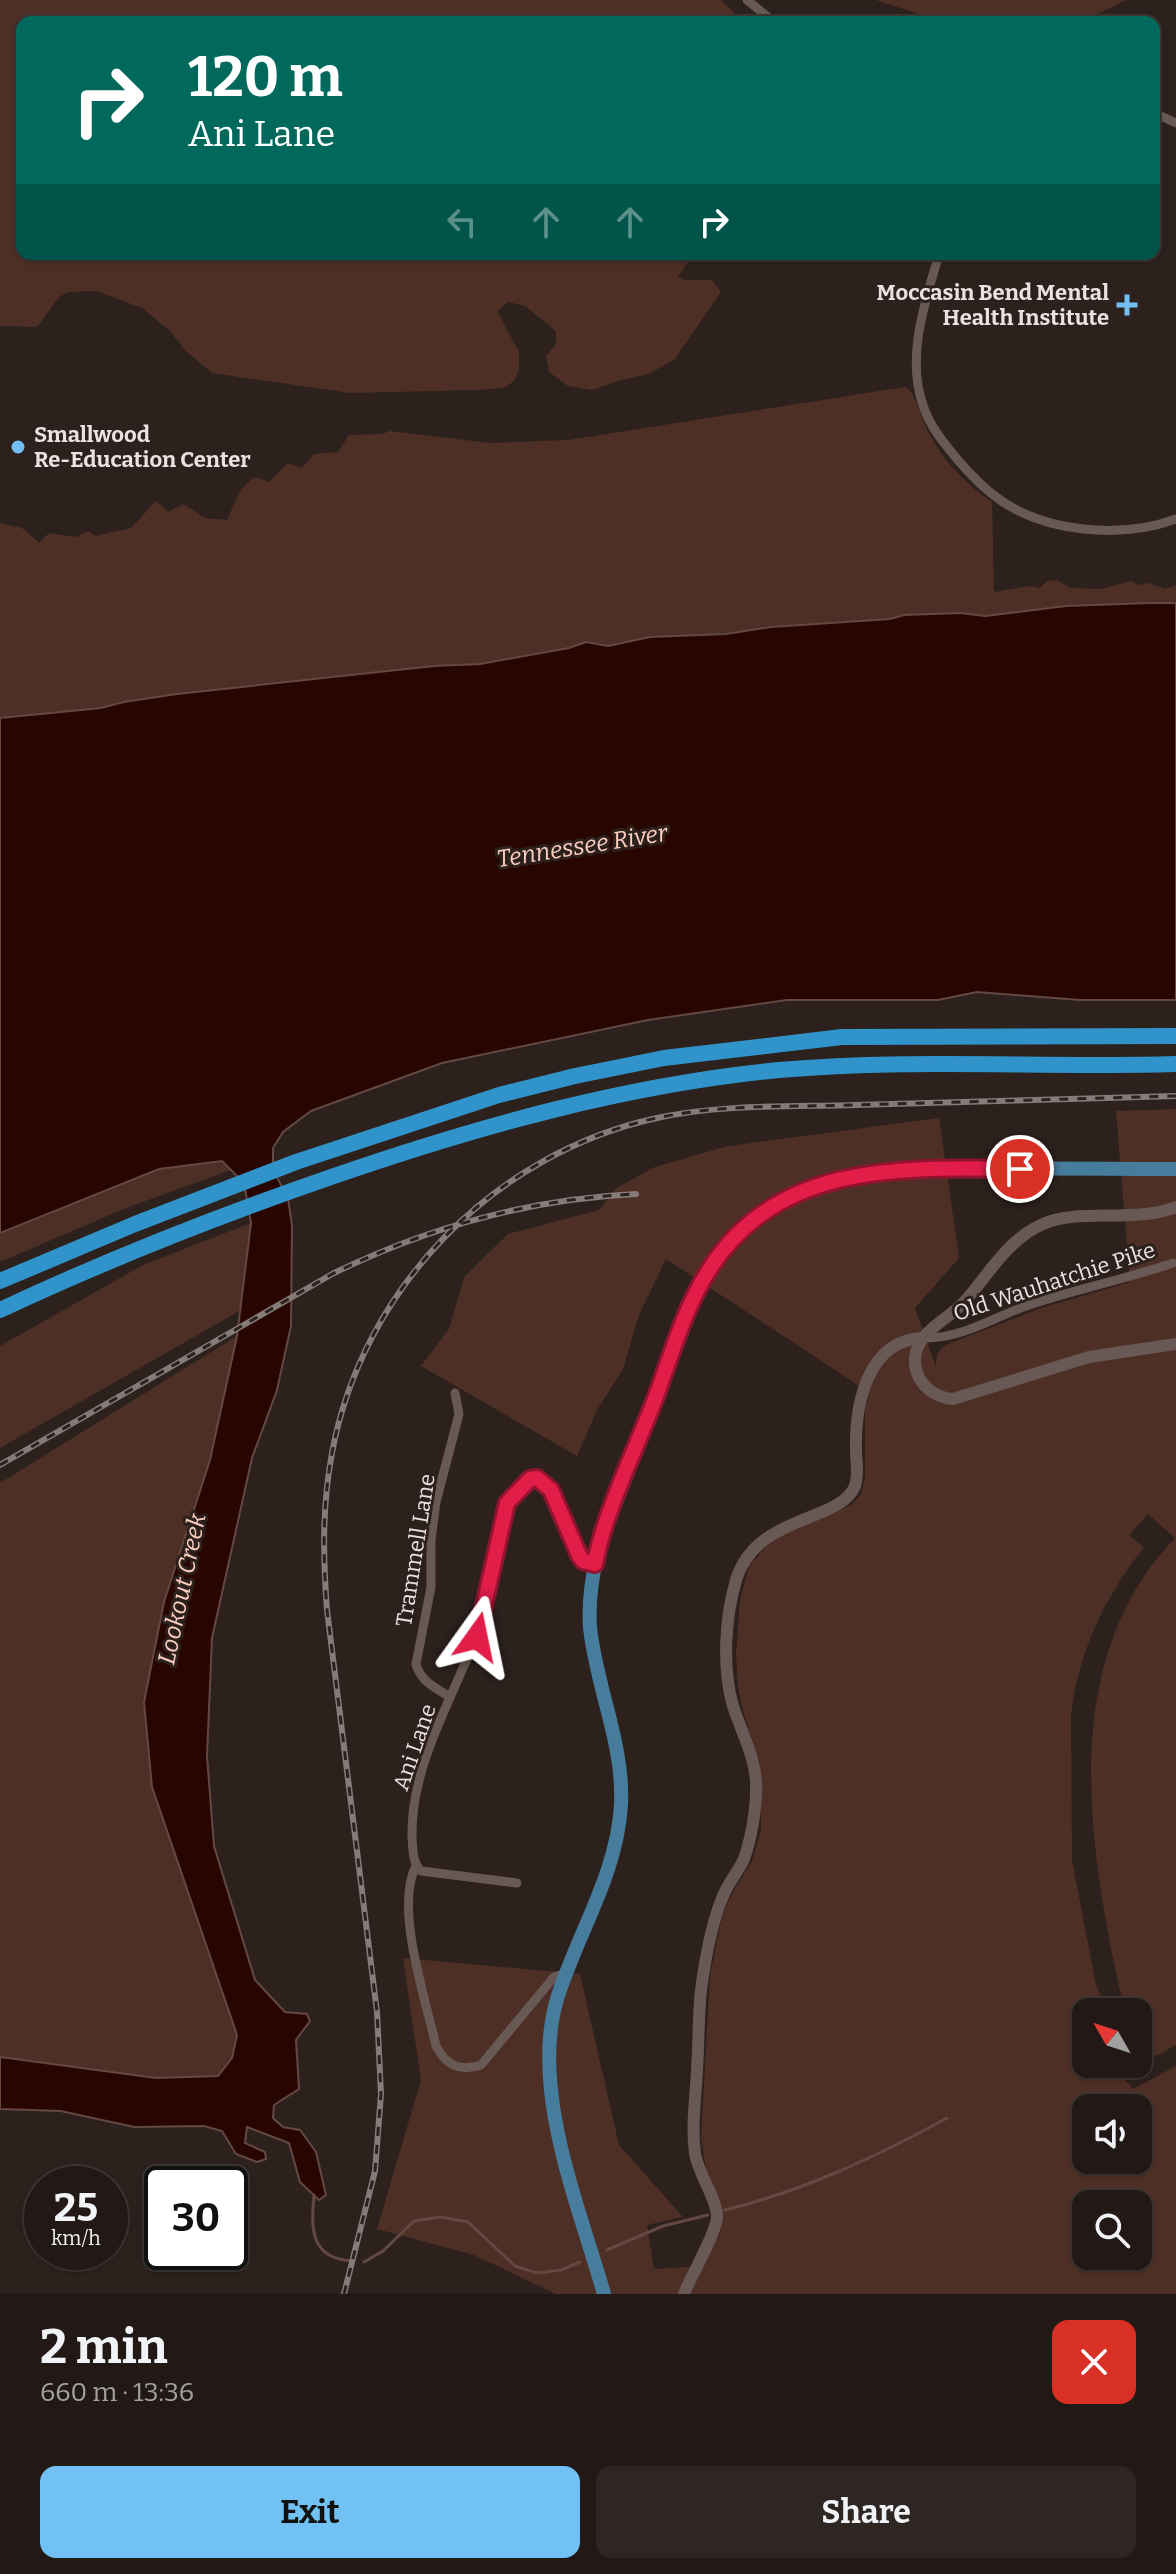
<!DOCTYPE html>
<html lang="en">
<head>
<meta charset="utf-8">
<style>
	body { margin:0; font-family:Bitter,serif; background:#2e2623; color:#f1f3f6; height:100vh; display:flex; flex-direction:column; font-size:30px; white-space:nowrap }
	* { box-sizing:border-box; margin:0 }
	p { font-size:26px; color:#a2a0a1 }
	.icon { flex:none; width:44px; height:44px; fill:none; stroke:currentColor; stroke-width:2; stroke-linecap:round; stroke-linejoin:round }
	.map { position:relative; height:2294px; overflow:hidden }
	.sheet { display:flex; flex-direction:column; background:#221916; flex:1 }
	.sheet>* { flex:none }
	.guide { position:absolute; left:16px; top:16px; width:1144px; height:244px; border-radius:16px; box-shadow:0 2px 6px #0004,0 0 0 2px #3f3835; background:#00695c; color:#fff; overflow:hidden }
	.needle { width:52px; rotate:309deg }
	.tools { position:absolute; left:1072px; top:1998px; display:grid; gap:16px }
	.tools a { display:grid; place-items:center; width:80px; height:80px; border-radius:16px; background:#221916; box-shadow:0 2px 6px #0004,0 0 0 2px #3f3835; font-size:40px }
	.speed { position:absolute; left:24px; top:2166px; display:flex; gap:16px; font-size:40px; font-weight:700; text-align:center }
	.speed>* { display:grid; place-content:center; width:104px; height:104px; border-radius:50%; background:#221916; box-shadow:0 2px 6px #0004,0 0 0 2px #3f3835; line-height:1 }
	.speed small { font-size:20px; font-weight:400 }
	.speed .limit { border:4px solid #111; border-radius:12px; background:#fff; color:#111 }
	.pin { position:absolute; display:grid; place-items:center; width:68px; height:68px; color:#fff; margin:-34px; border:4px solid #fff; border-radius:50%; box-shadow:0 2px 8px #0007 }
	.me { position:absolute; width:88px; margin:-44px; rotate:12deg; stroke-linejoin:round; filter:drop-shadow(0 0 6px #0008) }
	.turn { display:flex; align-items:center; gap:28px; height:168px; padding:0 40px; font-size:36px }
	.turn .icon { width:104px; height:104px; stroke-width:2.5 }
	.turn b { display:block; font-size:56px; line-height:68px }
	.lanes { display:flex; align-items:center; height:76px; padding:0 40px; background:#0003; justify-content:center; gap:40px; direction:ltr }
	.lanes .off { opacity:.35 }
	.round { display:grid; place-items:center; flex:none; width:84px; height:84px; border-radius:16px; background:#2e2623 }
	.headline { display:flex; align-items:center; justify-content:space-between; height:136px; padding:0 40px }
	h1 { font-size:48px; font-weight:700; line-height:60px }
	.primary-button { display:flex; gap:16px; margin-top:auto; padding:16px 40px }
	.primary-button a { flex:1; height:92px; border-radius:16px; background:#71c1f4; color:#111; font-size:32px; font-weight:700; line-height:92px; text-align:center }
	.primary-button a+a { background:#2e2623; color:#f1f3f6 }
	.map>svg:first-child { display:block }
	.green { fill:#4e2f26; fill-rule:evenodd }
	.water { fill:#290500; stroke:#634843; stroke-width:2 }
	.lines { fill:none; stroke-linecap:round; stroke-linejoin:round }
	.stream { stroke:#634843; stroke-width:3 }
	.minor { stroke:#685955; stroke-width:9 }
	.secondary { stroke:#685955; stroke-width:12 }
	.primary { stroke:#467c9c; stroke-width:14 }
	.motorway { stroke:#3094cb; stroke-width:16 }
	.rail-casing { stroke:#857b78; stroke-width:6 }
	.rail { stroke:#2d211d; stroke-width:3; stroke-dasharray:9; stroke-linecap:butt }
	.route-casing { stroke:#92132f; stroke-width:20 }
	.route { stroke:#e11d48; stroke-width:14 }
	.poi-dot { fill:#71c1f4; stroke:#2d211d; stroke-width:3 }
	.labels { text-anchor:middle; stroke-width:6; stroke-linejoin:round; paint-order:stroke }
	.poi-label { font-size:22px; font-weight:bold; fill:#ebe3e0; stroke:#2d211d; text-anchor:end }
	.street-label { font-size:22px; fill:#ebe3e0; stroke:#2d211d }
	.water-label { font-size:24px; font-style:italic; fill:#fecfc1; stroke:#2d211d }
</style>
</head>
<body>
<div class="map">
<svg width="1176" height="2294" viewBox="0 0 1176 2294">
	<rect width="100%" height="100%" fill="#2d211d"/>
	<g class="green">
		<polygon points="0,0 720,0 733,11 737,22 22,22 22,254 693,254 678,277 685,280 712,280 721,292 674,360 648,374 618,381 592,390 568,386 549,372 546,356 556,344 556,331 525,306 508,302 497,311 519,352 519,370 514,381 504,388 477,390 350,393 212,373 186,351 169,330 142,308 96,291 68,292 59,297 37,327 0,326"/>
		<polygon points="876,0 1126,0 1081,22 943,22"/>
		<path d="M905,387C917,393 923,424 931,437C945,463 968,486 992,502L994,592L1030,586L1040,588L1047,581L1056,580L1071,588L1101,589L1131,581L1139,585L1149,583L1165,589L1176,585V603L1066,606L985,616L960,613L904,615L890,619L629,641L608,646L586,642L569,648L480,664L434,666L177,694L124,702L101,708L0,718V523L22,528L39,543L49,533L76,537L89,531L95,536L131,528L156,501L168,512L183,504L205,518L227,520C234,505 240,484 256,477L269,482L288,463L302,468L314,454L338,452L349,435L382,434L390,431L490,443L568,440Z"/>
		<path d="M1176,1109V2045L1156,2056L1138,2033V2012H1129L1120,1991C1088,1842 1058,1659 1175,1538L1148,1514L1129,1535L1144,1547C1106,1595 1077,1654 1071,1716L1072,1860L1096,1985L1109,2012H1086V2064H1133L1129,2070L1121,2075L1133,2089L1176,2066V2294H556L474,2255L377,2229L421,2080L403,1958L580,1974L619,2145L683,2217L647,2225L654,2269L703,2266L720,2233L722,2218L721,2204L707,2176L701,2137L710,1976L721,1920L729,1899L752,1861L761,1830L760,1763L743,1711L738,1687L736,1655L740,1600L749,1566L766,1547L781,1536L851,1505L861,1495L865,1477V1411L869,1395L852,1381L666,1259L639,1315L623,1369L597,1410L577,1456L421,1366L449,1329L464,1277L508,1234L599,1210L616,1188L655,1167L728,1146L939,1118L959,1258L915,1308L936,1367C937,1355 936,1351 948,1344L1041,1308L1130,1282L1116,1111ZM1086,2108H1138V2160H1086ZM1086,2204H1138V2256H1086Z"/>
		<polygon points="222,1161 231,1170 126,1208 0,1262 0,1233 159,1169"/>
		<polygon points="251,1223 241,1310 0,1448 0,1346 143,1265"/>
		<polygon points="237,1336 210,1460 152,1787 237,2035 232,2058 218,2076 156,2078 0,2057 0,1483"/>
	</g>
	<polygon class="water" points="1150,603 1176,603 1176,1000 1080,1000 977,992 938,1000 787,1000 648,1020 442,1063 311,1111 283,1132 273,1148 273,1169 288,1199 292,1225 291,1326 277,1390 252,1458 212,1638 207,1756 214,1846 255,1980 285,2012 307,2014 310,2021 296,2040 299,2089 274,2105 273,2118 283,2127 300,2130 316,2152 326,2195 319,2200 300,2182 289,2143 247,2127 245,2143 265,2152 266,2159 257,2162 236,2154 222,2131 204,2126 134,2127 61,2111 0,2109 0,2057 156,2078 218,2076 232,2058 237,2035 152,1787 144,1702 164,1602 210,1460 237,1336 251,1223 244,1183 222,1161 159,1169 0,1233 0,718 101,708 124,702 177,694 434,666 480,664 569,648 586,642 608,646 650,637 726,634 771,627 890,619 904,615 960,613 985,616 1066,606"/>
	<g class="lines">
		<g class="stream">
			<path d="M314,2195C311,2229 310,2259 353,2261"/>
			<path d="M725,2210C803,2191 876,2157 947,2118"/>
			<polyline points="607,2250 663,2226 708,2215"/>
			<polyline points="364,2262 383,2251 414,2221 440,2217 468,2222 515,2266 537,2273 561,2270 580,2262"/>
		</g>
		<g class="minor">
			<polyline points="747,0 774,22"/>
			<polyline points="1154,113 1176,123"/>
			<path d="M939,254C925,303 905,358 924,408C931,428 944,443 957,459C969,473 981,486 996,497C1044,533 1121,539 1176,519"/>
			<path d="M923,1338C962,1339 993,1317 1029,1305C1077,1289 1126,1279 1173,1263"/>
			<path d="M450,1697C436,1688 420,1681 416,1664L431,1587V1540L436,1502L459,1414L455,1393"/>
			<path d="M416,1866C394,1907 426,2000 436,2046C446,2065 459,2072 481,2065L554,1977L566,1973"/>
			<path d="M517,1883L421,1871C412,1862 413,1849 412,1837C411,1779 437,1727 460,1675C465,1662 473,1649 477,1636C490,1594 491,1547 506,1505C511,1494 525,1480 537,1478L546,1483L560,1505L579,1555L583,1561L595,1564"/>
		</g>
		<g class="secondary">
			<path d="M1176,1207C1134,1223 1080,1208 1043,1224C1008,1239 989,1274 965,1301C953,1315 935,1323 924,1337C902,1364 923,1397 953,1399L1089,1357L1176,1344"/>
			<path d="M684,2294C691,2275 717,2233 717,2216C717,2199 698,2174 695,2153C691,2125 696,2097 697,2069C699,2043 698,2016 701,1990C705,1960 711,1924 723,1896C728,1883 738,1872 744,1859C752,1836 757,1805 756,1781C754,1754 741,1731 733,1706C722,1668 725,1618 736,1580C756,1514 840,1523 855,1486C859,1474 856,1462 856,1450C855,1405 867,1340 923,1338"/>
		</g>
		<path class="primary" d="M604,2294C579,2206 530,2090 557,1999C577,1934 617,1875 621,1805C624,1743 596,1687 590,1627C588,1600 593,1574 598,1549L699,1288C720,1250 749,1217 787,1197C845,1167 916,1170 980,1169C1045,1168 1111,1169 1176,1169"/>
		<g class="motorway">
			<polyline points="0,1281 135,1224 296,1162 499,1095 575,1076 664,1058 842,1037 1176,1036"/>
			<path d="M0,1310C109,1259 221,1215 334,1176C479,1126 626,1085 779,1070C911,1058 1044,1068 1176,1064"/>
		</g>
		<g class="rail-casing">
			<g id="rail">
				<path d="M0,1465L334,1273C429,1227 530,1199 636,1194"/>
				<path d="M344,2294L375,2171L381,2094L377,2012L327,1610C323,1557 322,1506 332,1453C362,1289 494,1153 657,1118C721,1104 791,1107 856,1105C963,1102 1069,1099 1176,1096"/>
			</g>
		</g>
		<use href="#rail" class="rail"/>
	</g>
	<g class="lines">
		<g class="route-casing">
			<path id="route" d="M477,1637L507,1503L530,1479L537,1478L551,1490L579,1555L583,1561L595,1564C604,1513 636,1449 655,1399C671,1356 684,1309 709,1270C778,1160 906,1168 1020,1169"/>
		</g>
		<use href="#route" class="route"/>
	</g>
	<g class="poi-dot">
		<path d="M1123 293h8v8h8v8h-8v8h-8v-8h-8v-8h8z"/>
		<circle cx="18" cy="447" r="8"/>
	</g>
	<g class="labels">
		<g class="poi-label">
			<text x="1109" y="300">Moccasin Bend Mental<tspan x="1109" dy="25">Health Institute</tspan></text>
			<text x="34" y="442" text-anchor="start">Smallwood<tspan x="34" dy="25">Re-Education Center</tspan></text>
		</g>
		<g class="street-label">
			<text transform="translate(1054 1281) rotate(-18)" y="8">Old Wauhatchie Pike</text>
			<text transform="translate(415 1550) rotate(-81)" y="8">Trammell Lane</text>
			<text transform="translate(414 1747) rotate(-71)" y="8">Ani Lane</text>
		</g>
		<g class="water-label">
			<text transform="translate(582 846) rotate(-9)" y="8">Tennessee River</text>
			<text transform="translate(182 1589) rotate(-78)" y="8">Lookout Creek</text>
		</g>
	</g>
</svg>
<div class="tools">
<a><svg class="needle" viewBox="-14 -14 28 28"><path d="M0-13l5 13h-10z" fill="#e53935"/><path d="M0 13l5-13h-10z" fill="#a2a0a1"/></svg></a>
<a><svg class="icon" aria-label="sound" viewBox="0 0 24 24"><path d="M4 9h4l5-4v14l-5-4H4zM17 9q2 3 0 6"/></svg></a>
<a><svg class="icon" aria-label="search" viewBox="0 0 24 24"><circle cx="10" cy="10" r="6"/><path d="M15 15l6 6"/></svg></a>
</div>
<div class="speed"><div>25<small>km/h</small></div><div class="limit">30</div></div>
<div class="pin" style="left:1020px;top:1169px;background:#d93025"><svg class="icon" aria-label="arrive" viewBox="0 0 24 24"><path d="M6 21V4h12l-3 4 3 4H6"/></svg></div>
<svg class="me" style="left:477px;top:1637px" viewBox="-20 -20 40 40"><path d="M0-17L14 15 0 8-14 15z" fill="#e11d48" stroke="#fff" stroke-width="4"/></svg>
<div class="guide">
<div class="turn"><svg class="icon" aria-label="right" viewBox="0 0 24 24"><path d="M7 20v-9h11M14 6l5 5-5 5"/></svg><div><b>120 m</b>Ani Lane</div></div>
<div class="lanes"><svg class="icon off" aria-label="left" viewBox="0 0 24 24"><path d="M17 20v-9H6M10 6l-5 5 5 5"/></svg><svg class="icon off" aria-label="ahead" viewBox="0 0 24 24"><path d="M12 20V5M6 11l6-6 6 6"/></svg><svg class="icon off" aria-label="ahead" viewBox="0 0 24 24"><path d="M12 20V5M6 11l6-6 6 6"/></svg><svg class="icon" aria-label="right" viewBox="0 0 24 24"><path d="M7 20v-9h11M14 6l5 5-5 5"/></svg></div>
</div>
</div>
<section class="sheet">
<div class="headline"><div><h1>2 min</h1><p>660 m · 13:36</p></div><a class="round" style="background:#d93025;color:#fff"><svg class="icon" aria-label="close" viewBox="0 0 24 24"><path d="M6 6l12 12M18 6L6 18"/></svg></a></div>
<div class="primary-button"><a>Exit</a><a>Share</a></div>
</section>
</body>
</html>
